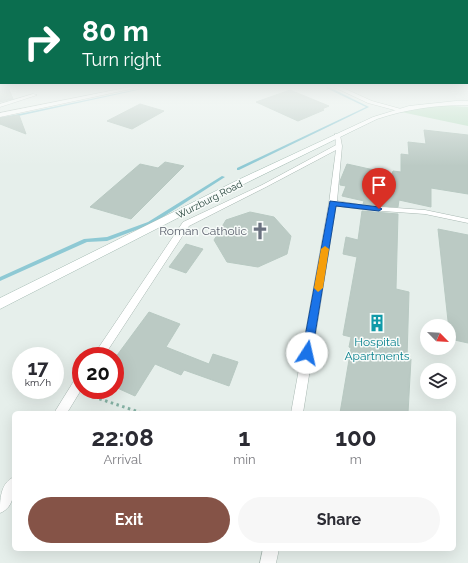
<!DOCTYPE html>
<html lang="en">
<head>
<meta charset="utf-8">
<style>
	body { margin:0; font-family:Raleway,sans-serif; background:#f7f7f7; color:#2b2b33; height:100vh; display:flex; flex-direction:column; font-size:15px; white-space:nowrap }
	* { box-sizing:border-box; margin:0 }
	p { font-size:13px; color:#7c7c81 }
	.icon { flex:none; width:22px; height:22px; fill:none; stroke:currentColor; stroke-width:2; stroke-linecap:round; stroke-linejoin:round }
	.map { position:relative; flex:1; overflow:hidden }
	.side { position:absolute; left:12px; top:411px; width:444px; height:140px; display:flex; flex-direction:column; background:#fff; border-radius:6px; box-shadow:0 4px 16px #0002 }
	.side>* { flex:none }
	.hud { position:absolute; left:0px; top:0px; width:468px; height:84px; box-shadow:0 4px 16px #0002; background:#0b6e4f; color:#fff; overflow:hidden }
	.needle { width:26px; rotate:114deg }
	.tools { position:absolute; left:420px; top:319px; display:grid; gap:8px }
	.tools a { display:grid; place-items:center; width:36px; height:36px; border-radius:50%; background:#fff; box-shadow:0 4px 16px #0002; font-size:20px }
	.speed { position:absolute; left:12px; top:347px; display:flex; gap:8px; font-size:20px; font-weight:700; text-align:center }
	.speed>* { display:grid; place-content:center; width:52px; height:52px; border-radius:50%; background:#fff; box-shadow:0 4px 16px #0002; line-height:1 }
	.speed small { font-size:10px; font-weight:400 }
	.speed .limit { border:6px solid #d22; background:#fff; color:#111 }
	.pin { position:absolute; display:grid; place-items:center; width:34px; height:34px; color:#fff; margin:-41px -17px; border-radius:50% 50% 50% 0; rotate:-45deg; box-shadow:0 0 4px #0007 }
	.pin .icon { rotate:45deg }
	.me { position:absolute; width:44px; margin:-22px; rotate:10deg; stroke-linejoin:round; filter:drop-shadow(0 0 3px #0008) }
	.turn { display:flex; align-items:center; gap:14px; height:84px; padding:0 16px; font-size:18px }
	.turn .icon { width:52px; height:52px; stroke-width:2.5 }
	.turn b { display:block; font-size:28px; line-height:34px }
	.eta { display:flex; justify-content:space-evenly; align-items:center; height:68px; text-align:center }
	.eta b { font-size:24px; font-weight:700; line-height:28px }
	.button { display:flex; gap:8px; margin-top:auto; padding:8px 16px }
	.button a { flex:1; height:46px; border-radius:24px; background:#855347; color:#fff; font-size:16px; font-weight:700; line-height:46px; text-align:center }
	.button a+a { background:#f7f7f7; color:#2b2b33 }
	.map>svg:first-child { display:block }
	.green { fill:#bfe0c8 }
	.lines { fill:none; stroke-linecap:round; stroke-linejoin:round }
	.stream { fill:#8ec9d4; fill-rule:evenodd }
	.building { fill:#bbcac4; stroke:#b8c9c2 }
	.service-casing { stroke:#a8b8b2; stroke-width:1 }
	.minor-casing { stroke:#a8b8b2; stroke-width:1 }
	.secondary-casing { stroke:#a4bbb3; stroke-width:1 }
	.path { stroke:#86b3a5; stroke-width:3; stroke-dasharray:2.5 3.5; stroke-linecap:butt }
	.service { fill:#fff; fill-rule:evenodd }
	.minor { fill:#fff; fill-rule:evenodd }
	.secondary { fill:#fff; fill-rule:evenodd }
	.route { fill:#1a73e8; stroke:#114b97 }
	.slow { fill:#f59e0b }
	.labels { text-anchor:middle; stroke-width:3; stroke-linejoin:round; paint-order:stroke }
	.far-street-label { font-size:10px; fill:#24423a; stroke:#f7fbf9 }
	.worship-label { font-size:12px; fill:#5b616d; stroke:#f7fbf9; text-anchor:end }
	.culture-label { font-size:12px; fill:#0d838f; stroke:#f7fbf9 }
</style>
</head>
<body>
<div class="map">
<svg width="468" height="563" viewBox="0 0 468 563">
	<rect width="100%" height="100%" fill="#e6efeb"/>
	<polygon class="green" points="438,105 468,107 468,126 401,112"/>
	<g class="lines">
		<g class="stream">
			<polygon points="148,87 151,87 0,120 0,118"/>
			<polygon points="326,87 329,87 369,107 239,170 237,170 237,168 366,107 326,88"/>
			<polygon points="222,176 225,177 152,224 107,241 87,242 0,281 0,277 84,239 107,237 148,222"/>
		</g>
	</g>
	<g class="building">
		<polygon points="0,87 8,87 13,99 0,102"/>
		<polygon points="290,90 329,106 322,109 324,110 298,121 256,102"/>
		<polygon points="140,104 164,111 132,129 107,121"/>
		<polygon points="19,115 26,134 0,124 0,118"/>
		<polygon points="424,130 468,135 468,194 431,188 431,207 399,200 398,207 368,205 363,204 364,201 342,196 346,186 340,185 340,181 347,164 392,174 393,171 401,172 401,154 409,155 408,142 426,144"/>
		<polygon points="165,162 184,166 131,219 90,207 140,164 158,168"/>
		<polygon points="362,211 398,214 396,289 409,292 407,358 411,359 408,413 340,413 351,348 349,347 351,337 343,335 357,257 343,254 346,237 358,240"/>
		<polygon points="250,212 274,217 291,236 287,254 258,267 227,262 214,240 226,220"/>
		<polygon points="438,229 468,235 468,343 450,339"/>
		<polygon points="186,244 203,249 186,273 169,267"/>
		<polygon points="149,312 180,324 166,347 209,364 213,354 238,362 229,386 184,370 181,375 155,364 135,396 115,387 115,358"/>
	</g>
	<g class="lines">
		<g class="service-casing">
			<g id="service">
				<polygon points="33,94 37,95 0,107 0,104"/>
				<polygon points="335,134 340,135 342,146 337,201 368,206 425,210 468,219 468,223 425,214 368,210 336,206 303,413 291,413 329,203 336,150 266,187 189,226 104,356 93,356 183,222 262,185 336,145"/>
				<polygon points="81,375 81,390 67,413 54,413 77,376"/>
				<path d="M14,477C14,491 15,507 0,513C0,500 0,483 14,477Z"/>
				<polygon points="263,549 279,549 276,563 260,563"/>
			</g>
		</g>
		<g class="minor-casing">
			<g id="minor">
				<polygon points="130,87 140,87 0,117 0,113"/>
				<polygon points="334,87 341,87 372,101 401,109 398,111 368,103"/>
			</g>
		</g>
		<g class="secondary-casing">
			<path id="secondary" d="M456,101H468V105C436,105 407,109 377,119L246,183L0,309V298L240,179L373,117L409,106Z"/>
		</g>
		<polyline class="path" points="88,395 142,413"/>
		<use href="#service" class="service"/>
		<use href="#minor" class="minor"/>
		<use href="#secondary" class="secondary"/>
	</g>
	<linearGradient id="sky" x2="0" y2="1"><stop stop-color="#84bce0"/><stop offset="0.52" stop-color="#f4f8f6"/><stop offset="1" stop-color="#f4f8f6" stop-opacity="0"/></linearGradient>
	<rect width="468" height="166" fill="url(#sky)"/>
	<polygon class="route" points="330,201 379,207 382,209 379,211 336,206 312,353 311,356 307,358 303,356 302,353"/>
	<polygon class="slow" points="325,246 329,249 323,288 318,292 314,288 321,249"/>
	<defs>
		<g id="church-bare" transform="scale(1.38)"><path d="M-1.2-6h2.4v3.5h3.3v2.4h-3.3V6h-2.4V-.1h-3.3v-2.4h3.3Z" fill="#6b7280" stroke="#f7fbf9" stroke-width="2.5" paint-order="stroke"/></g>
		<g id="building-bare" transform="scale(1.38)"><path d="M-4-6H4V6H1V3H-1V6H-4ZM-2.5-4.3h1.7v1.8h-1.7ZM.8-4.3h1.7v1.8H.8ZM-2.5-1h1.7V.8h-1.7ZM.8-1h1.7V.8H.8Z" fill="#0f9aa8" stroke="#f7fbf9" stroke-width="2.5" paint-order="stroke"/></g>
	</defs>
	<g fill-rule="evenodd">
		<use href="#church-bare" x="260" y="231"/>
		<use href="#building-bare" x="377" y="323"/>
	</g>
	<g class="labels">
		<g class="far-street-label">
			<text transform="translate(209 199) rotate(-27)" y="4">Wurzburg Road</text>
		</g>
		<g class="worship-label">
			<text x="247" y="235">Roman Catholic</text>
		</g>
		<g class="culture-label">
			<text x="377" y="346">Hospital<tspan x="377" dy="14">Apartments</tspan></text>
		</g>
	</g>
</svg>
<div class="tools">
<a><svg class="needle" viewBox="-14 -14 28 28"><path d="M0-13l5 13h-10z" fill="#e53935"/><path d="M0 13l5-13h-10z" fill="#7c7c81"/></svg></a>
<a><svg class="icon" aria-label="layers" viewBox="0 0 24 24"><path d="M12 4l9 5-9 5-9-5zM3 14l9 5 9-5"/></svg></a>
</div>
<div class="speed"><div>17<small>km/h</small></div><div class="limit">20</div></div>
<div class="pin" style="left:379px;top:209px;background:#d93025"><svg class="icon" aria-label="arrive" viewBox="0 0 24 24"><path d="M6 21V4h12l-3 4 3 4H6"/></svg></div>
<svg class="me" style="left:307px;top:353px" viewBox="-20 -20 40 40"><circle r="19" fill="#fff"/><path d="M0-13L10 11 0 6-10 11z" fill="#1a73e8"/></svg>
<div class="hud">
<div class="turn"><svg class="icon" aria-label="right" viewBox="0 0 24 24"><path d="M7 20v-9h11M14 6l5 5-5 5"/></svg><div><b>80 m</b>Turn right</div></div>
</div>
<section class="side">
<div class="eta">
<div><b>22:08</b><p>Arrival</p></div>
<div><b>1</b><p>min</p></div>
<div><b>100</b><p>m</p></div>
</div>
<div class="button"><a>Exit</a><a>Share</a></div>
</section>
</div>
</body>
</html>
